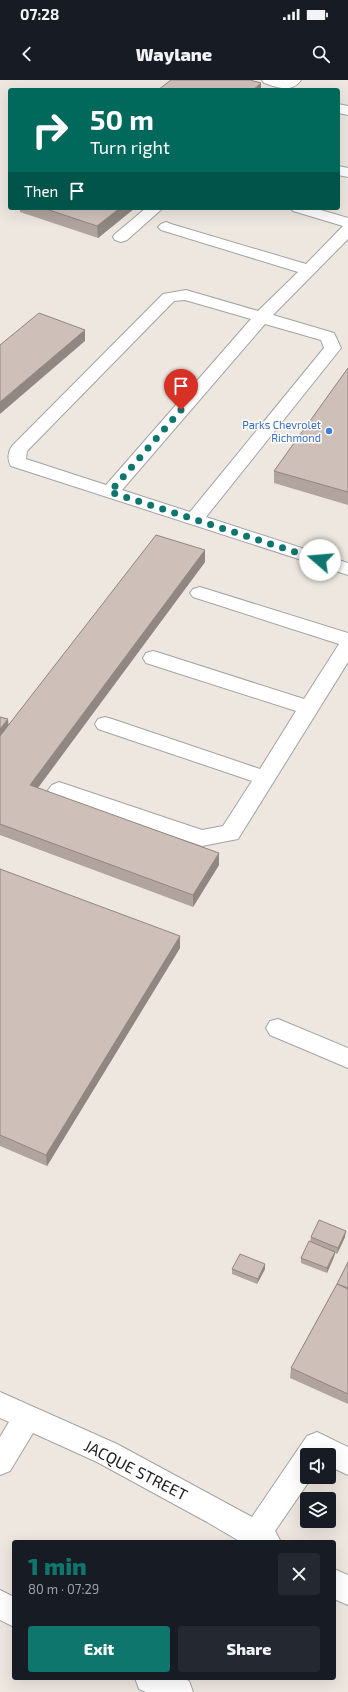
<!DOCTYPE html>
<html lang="en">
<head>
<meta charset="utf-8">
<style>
	body { margin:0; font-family:"Exo 2",sans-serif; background:#242831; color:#f1f3f6; height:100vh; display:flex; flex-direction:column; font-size:15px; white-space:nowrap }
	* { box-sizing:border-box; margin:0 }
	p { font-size:13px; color:#9ea1a6 }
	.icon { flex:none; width:22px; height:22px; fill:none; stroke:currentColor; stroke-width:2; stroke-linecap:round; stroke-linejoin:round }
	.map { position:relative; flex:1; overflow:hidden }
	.sheet { position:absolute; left:12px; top:1460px; width:324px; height:140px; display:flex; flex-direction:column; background:#171b24; border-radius:4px; box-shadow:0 4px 16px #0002 }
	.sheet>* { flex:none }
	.top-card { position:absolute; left:8px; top:8px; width:332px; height:122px; border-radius:4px; box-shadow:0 4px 16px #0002; background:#00695c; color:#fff; overflow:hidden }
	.controls { position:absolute; left:300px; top:1368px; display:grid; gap:8px }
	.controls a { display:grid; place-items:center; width:36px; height:36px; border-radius:4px; background:#171b24; box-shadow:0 4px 16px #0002; font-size:20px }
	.pin { position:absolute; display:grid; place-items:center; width:34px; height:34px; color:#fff; margin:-41px -17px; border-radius:50% 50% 50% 0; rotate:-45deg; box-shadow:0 0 4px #0007 }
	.pin .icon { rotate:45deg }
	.me { position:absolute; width:44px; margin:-22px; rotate:288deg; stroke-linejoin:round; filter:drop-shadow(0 0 3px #0008) }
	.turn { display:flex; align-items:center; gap:14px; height:84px; padding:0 16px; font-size:18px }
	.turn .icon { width:52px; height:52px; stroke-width:2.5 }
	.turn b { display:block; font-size:28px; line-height:34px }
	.then { display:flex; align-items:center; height:38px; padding:0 16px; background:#0003; gap:8px; font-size:15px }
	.round { display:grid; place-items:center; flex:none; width:42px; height:42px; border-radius:4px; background:#242831 }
	.head { display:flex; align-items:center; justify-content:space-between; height:68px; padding:0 16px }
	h1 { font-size:24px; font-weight:800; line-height:30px; color:#0f766e }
	.primary-button { display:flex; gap:8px; margin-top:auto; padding:8px 16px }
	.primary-button a { flex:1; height:46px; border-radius:4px; background:#0f766e; color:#fff; font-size:16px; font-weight:800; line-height:46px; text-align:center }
	.primary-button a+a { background:#242831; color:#f1f3f6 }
	.status { display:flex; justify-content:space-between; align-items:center; height:28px; padding:0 20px; background:#171b24; direction:ltr }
	.status svg { height:11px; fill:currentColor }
	header { display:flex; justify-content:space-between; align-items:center; height:52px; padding:0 16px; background:#171b24; font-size:18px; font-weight:800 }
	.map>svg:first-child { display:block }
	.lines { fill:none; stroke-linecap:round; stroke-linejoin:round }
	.minor-casing { stroke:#a3a3a3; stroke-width:2 }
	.minor { fill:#fff; fill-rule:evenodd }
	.wall { fill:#b1a49f }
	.shaded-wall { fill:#908682 }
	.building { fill:#cebfb9; stroke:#908682 }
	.route { stroke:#0f766e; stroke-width:7; stroke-dasharray:0 12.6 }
	.shop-dot { fill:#3f7fe0; stroke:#fff; stroke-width:1.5 }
	.labels { text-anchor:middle; stroke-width:3; stroke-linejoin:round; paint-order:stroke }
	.far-shop-label { font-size:11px; fill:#366cbe; stroke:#fff; text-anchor:end }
	.near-street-label { font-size:16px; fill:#1c1c1c; stroke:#fff }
</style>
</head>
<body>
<div class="status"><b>07:28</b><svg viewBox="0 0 49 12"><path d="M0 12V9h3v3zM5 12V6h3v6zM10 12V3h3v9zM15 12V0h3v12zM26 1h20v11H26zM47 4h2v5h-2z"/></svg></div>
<header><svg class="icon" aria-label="back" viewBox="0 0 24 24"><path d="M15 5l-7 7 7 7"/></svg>Waylane<svg class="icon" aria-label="search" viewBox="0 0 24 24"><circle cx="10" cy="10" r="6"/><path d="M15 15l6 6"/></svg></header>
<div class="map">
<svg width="348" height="1612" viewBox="0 0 348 1612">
	<rect width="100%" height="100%" fill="#eee7e0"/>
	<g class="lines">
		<g class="minor-casing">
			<g id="minor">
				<path d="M262,0H301C291,14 277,7 264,3Z"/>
				<polygon points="338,24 348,26 348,35 338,33"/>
				<polygon points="338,86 348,88 348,97 338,95"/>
				<polygon points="146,128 163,128 127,160 121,162 115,160 113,157 115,154"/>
				<path d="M290,128H314L348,138V159L273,235L334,253L341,268L206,437L348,483V495L11,386C7,380 8,372 12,366L163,214L186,210L258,231L298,192L161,150L158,147L161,144L166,142L171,144L306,184L343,146L293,131ZM185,220L251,239L106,405L26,379L27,371L174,221ZM265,244L321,260L324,268L190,432L122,410Z"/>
				<polygon points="200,507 348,553 348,582 238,759 202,766 52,715 48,710 52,705 59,702 202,750 223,746 252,701 98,649 95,644 98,639 105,637 112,639 260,689 296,631 146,583 143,578 146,573 153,571 160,573 304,619 339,564 193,517 190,513 193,509"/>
				<polygon points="278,939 348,968 348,988 270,955 266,948 270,941"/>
				<polygon points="0,1312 117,1364 252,1437 307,1356 317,1352 348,1367 348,1395 329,1386 329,1375 307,1375 307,1397 312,1397 275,1451 281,1462 241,1462 207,1442 97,1382 33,1353 10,1391 0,1395 0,1357 9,1342 0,1338"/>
				<polygon points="334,1489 348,1495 348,1525 334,1519"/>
				<polygon points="0,1510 14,1517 14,1547 0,1540"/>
				<polygon points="135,1598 182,1598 189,1601 193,1612 146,1612 139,1609"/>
			</g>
		</g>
		<use href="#minor" class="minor"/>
	</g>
	<g class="wall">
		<polygon points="20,128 135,128 98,158 20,132"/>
		<polygon points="348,288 348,425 274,403 274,391"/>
		<polygon points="205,470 205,482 38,708 219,785 193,827 0,755 0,637 8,639 8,645"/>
		<polygon points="0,789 180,868 47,1086 0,1066"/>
		<polygon points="311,1157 345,1157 337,1174 335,1173 334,1177 327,1193 301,1183 301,1178 310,1162"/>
		<polygon points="348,1182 348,1324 290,1298 291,1288 337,1204"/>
		<polygon points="265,1184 265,1189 257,1204 232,1194 232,1189"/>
	</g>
	<g class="shaded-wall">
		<polygon points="261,3 261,10 253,10"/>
		<polygon points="120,128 135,128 98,158 97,146"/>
		<polygon points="85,250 85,261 0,334 0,322"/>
		<polygon points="205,470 205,482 31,717 30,705"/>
		<polygon points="8,639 9,651 0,663 0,649"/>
		<polygon points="219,773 219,785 193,827 193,815"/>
		<polygon points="180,856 180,868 47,1086 46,1075"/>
		<polygon points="346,1151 345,1157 337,1174 338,1168"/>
		<polygon points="335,1172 334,1177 327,1193 327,1188"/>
		<polygon points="265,1184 265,1189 257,1204 258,1199"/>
	</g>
	<g class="building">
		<polygon points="171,0 250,0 261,3 253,10 158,10"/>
		<polygon points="43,128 120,128 97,146"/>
		<polygon points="39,233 85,250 0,322 0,265"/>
		<polygon points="348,288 348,412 274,391"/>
		<polygon points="156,455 205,470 30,705 219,773 193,815 0,744 0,656"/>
		<polygon points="0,637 8,639 0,649"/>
		<polygon points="0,789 180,856 46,1075 0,1055"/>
		<polygon points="319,1140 346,1151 338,1168 311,1157"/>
		<polygon points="309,1161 335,1172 327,1188 301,1178"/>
		<polygon points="240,1174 265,1184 258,1199 232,1189"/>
		<polygon points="348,1182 348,1208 337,1204"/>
		<polygon points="337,1204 348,1209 348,1314 291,1288"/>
	</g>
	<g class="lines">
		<polyline class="route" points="181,330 110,412 320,480"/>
	</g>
	<circle class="shop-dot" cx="329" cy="351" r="4"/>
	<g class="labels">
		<g class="far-shop-label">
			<text x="321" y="349">Parks Chevrolet<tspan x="321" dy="13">Richmond</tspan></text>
		</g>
		<g class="near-street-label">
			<text transform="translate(136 1390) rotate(27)" y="6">JACQUE STREET</text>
		</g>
	</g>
</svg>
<div class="controls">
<a><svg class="icon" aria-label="sound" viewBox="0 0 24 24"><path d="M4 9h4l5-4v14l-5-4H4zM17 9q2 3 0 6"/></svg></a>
<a><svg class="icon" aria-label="layers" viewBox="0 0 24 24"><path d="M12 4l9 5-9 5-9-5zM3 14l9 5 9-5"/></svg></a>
</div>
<div class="pin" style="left:181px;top:330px;background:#d93025"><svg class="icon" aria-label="arrive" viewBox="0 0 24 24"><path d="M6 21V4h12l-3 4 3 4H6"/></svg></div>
<svg class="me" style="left:320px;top:480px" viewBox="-20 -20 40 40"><circle r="19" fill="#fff"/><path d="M0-13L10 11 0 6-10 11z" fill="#0f766e"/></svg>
<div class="top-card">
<div class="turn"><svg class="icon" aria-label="right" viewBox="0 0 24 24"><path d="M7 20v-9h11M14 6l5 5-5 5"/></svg><div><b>50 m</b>Turn right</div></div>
<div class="then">Then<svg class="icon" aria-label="arrive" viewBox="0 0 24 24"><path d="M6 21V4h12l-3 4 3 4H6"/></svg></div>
</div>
<section class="sheet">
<div class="head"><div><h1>1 min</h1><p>80 m · 07:29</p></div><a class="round"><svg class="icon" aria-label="close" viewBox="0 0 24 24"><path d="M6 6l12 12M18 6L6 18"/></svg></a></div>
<div class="primary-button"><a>Exit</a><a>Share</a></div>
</section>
</div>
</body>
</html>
